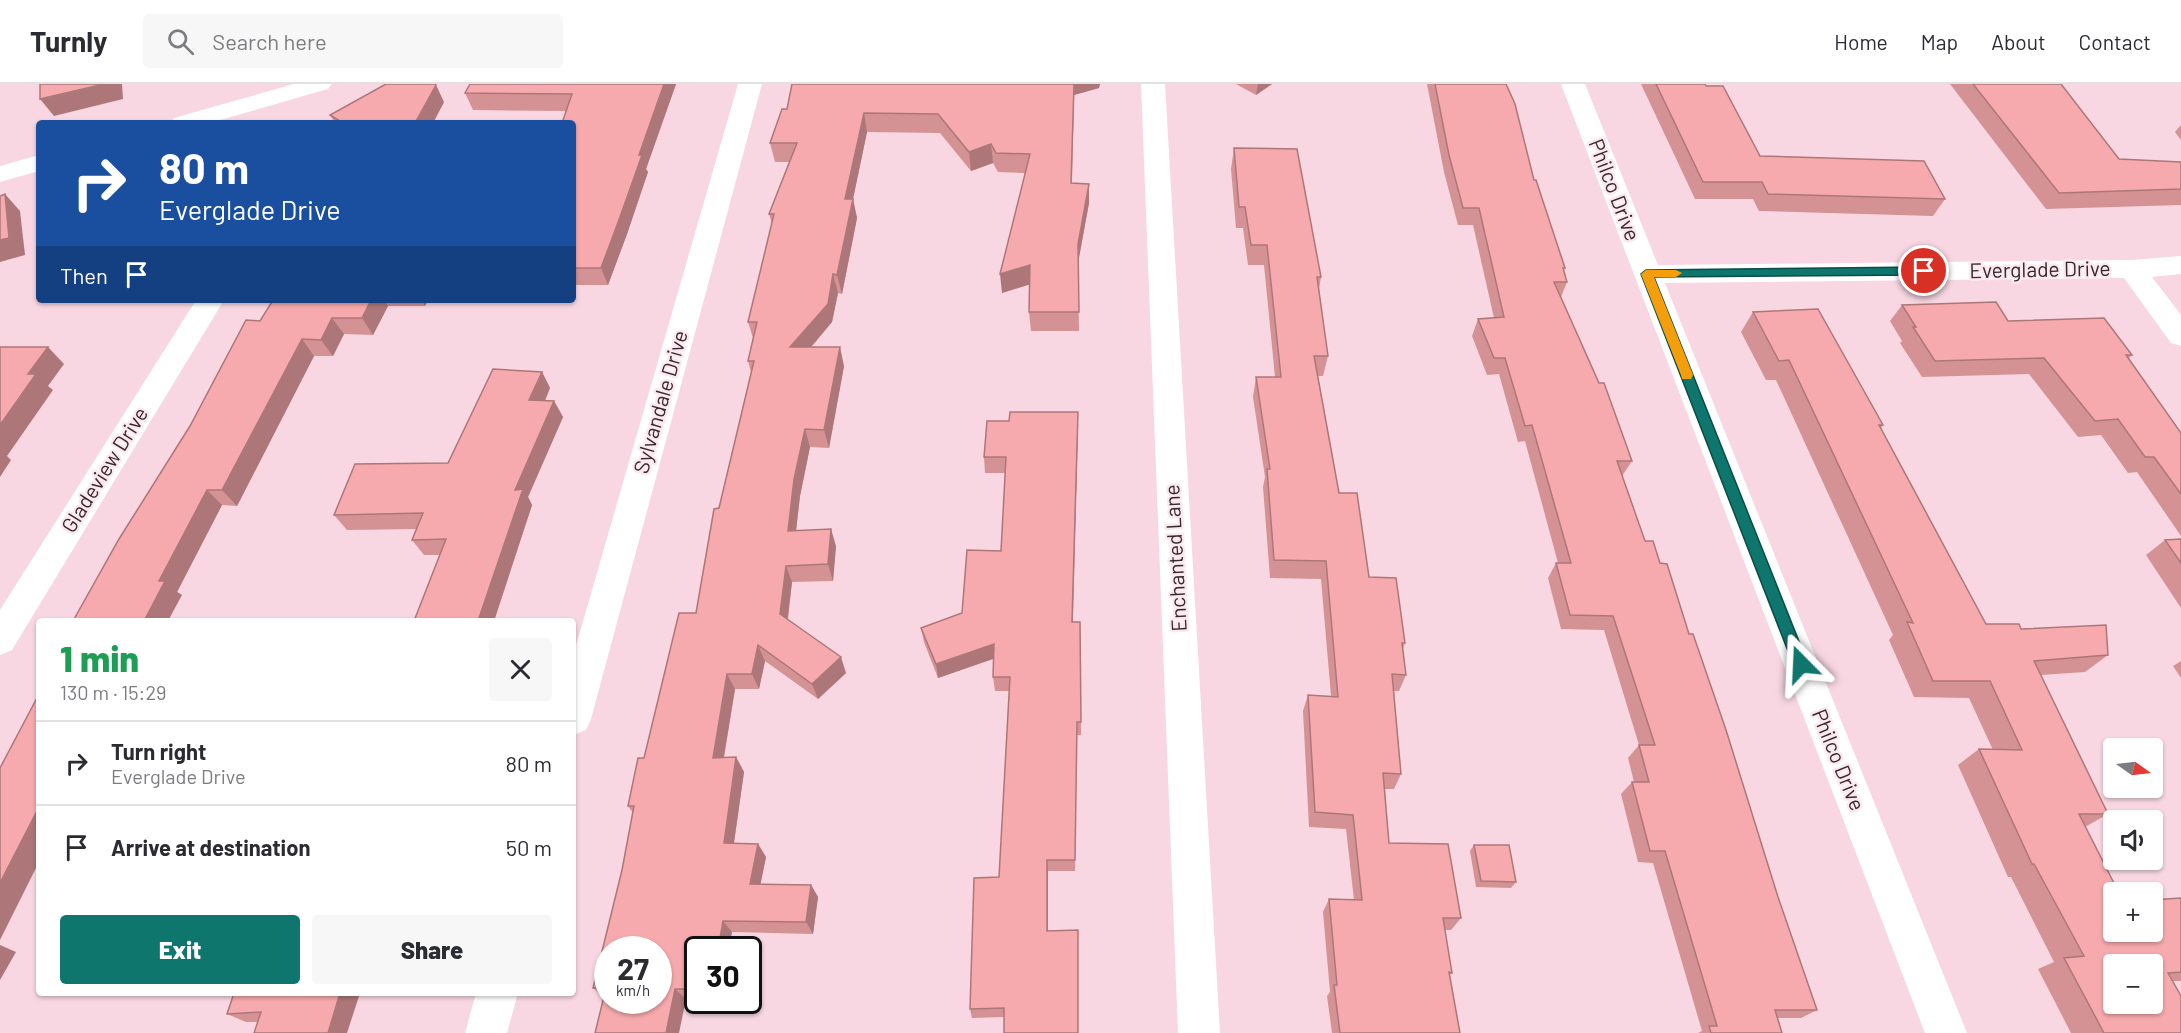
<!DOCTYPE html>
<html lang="en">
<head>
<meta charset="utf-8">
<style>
	body { margin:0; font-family:Barlow,sans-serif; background:#f7f7f7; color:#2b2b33; height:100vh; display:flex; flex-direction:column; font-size:22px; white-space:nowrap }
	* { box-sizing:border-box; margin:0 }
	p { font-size:20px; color:#7c7c81 }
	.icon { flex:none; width:33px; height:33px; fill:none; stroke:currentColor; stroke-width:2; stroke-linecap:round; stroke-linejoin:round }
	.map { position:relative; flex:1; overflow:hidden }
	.side { position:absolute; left:36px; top:534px; width:540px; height:378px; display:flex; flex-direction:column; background:#fff; border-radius:6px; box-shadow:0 2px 4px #0004 }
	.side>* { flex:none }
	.banner { position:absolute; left:36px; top:36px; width:540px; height:183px; border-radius:6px; box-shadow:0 2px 4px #0004; background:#1a4fa0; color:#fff; overflow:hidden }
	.needle { width:39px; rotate:104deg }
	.fabs { position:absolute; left:2103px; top:654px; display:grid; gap:12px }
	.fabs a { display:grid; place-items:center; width:60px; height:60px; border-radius:6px; background:#fff; box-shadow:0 2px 4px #0004; font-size:30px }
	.speed { position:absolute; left:594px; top:852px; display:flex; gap:12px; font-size:30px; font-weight:700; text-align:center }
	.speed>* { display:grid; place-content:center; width:78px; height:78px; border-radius:50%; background:#fff; box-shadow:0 2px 4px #0004; line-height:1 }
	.speed small { font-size:15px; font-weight:400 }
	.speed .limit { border:3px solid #111; border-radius:9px; background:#fff; color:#111 }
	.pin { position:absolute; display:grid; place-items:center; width:51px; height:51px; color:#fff; margin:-26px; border:3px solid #fff; border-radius:50%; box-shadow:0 2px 6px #0007 }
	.me { position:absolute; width:66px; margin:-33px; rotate:339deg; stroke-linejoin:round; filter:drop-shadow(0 0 4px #0008) }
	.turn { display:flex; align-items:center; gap:21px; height:126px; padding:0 24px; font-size:27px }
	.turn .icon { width:78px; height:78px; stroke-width:2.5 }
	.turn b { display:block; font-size:42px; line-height:51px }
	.then { display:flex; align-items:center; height:57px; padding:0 24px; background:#0003; gap:12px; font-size:22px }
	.round { display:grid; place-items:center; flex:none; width:63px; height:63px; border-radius:6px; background:#f7f7f7 }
	.overview { display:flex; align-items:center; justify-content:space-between; height:102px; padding:0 24px }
	h1 { font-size:36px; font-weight:800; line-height:45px; color:#1e9e55 }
	.button { display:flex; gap:12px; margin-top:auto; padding:12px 24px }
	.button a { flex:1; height:69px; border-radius:6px; background:#0f766e; color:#fff; font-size:24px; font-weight:800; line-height:69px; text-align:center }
	.button a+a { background:#f7f7f7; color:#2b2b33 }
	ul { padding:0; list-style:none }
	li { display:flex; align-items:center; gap:18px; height:84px; padding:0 24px; border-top:2px solid #e1e1e2 }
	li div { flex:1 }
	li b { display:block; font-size:22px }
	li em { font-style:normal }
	header { display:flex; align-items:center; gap:36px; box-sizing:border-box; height:84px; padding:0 30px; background:#fff; border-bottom:2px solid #e1e1e2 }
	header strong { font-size:28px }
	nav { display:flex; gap:33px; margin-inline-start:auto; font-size:21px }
	.search { width:420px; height:54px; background:#f7f7f7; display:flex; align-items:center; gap:15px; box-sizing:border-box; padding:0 21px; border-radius:6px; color:#7c7c81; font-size:22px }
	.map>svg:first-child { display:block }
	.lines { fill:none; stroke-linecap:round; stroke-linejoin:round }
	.minor { fill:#fff; fill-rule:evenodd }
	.wall { fill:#d49295 }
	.shaded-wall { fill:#ad7779 }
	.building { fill:#f7aaad; stroke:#ad7779; stroke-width:1.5; fill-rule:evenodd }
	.route { fill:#0f766e; stroke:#0a4d48; stroke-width:1.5 }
	.slow { fill:#f59e0b }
	.labels { text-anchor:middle; stroke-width:5; stroke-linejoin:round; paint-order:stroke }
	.street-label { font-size:21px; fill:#362a2e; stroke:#fce9ef }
</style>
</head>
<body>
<header>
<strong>Turnly</strong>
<div class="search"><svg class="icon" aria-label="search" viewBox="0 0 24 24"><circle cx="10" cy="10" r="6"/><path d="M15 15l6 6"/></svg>Search here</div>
<nav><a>Home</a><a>Map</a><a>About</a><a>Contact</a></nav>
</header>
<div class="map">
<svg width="2181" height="949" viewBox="0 0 2181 949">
	<rect width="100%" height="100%" fill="#f8d7e2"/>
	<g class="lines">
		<g class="minor">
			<polygon points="294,0 332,0 328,5 210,39 171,39 174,34"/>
			<polygon points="738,0 762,0 591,635 586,646 573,651 573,572"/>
			<polygon points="1141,0 1165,0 1220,949 1178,949"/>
			<polygon points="1561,0 1585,0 1658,181 2132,176 2181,172 2181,190 2152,193 2181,231 2181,262 2171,259 2124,194 1665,199 1967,949 1925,949"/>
			<polygon points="39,71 39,87 0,98 0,82"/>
			<polygon points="196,216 224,216 12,566 0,571 0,526"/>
			<polygon points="476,909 518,909 507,949 465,949"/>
		</g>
	</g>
	<g class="wall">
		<polygon points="676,0 646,85 648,88 627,150 608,201 573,201 573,39 566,27 473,26 465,9"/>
		<polygon points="792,0 1100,0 1099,4 1074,11 1072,99 1089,119 1078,179 1079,247 1031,247 1029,228 1030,200 1002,209 1025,89 998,88 993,79 971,87 940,49 867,48 853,115 857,134 842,210 838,209 832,238 811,263 844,282 829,364 810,363 800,412 796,447 836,462 833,497 792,498 788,536 846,589 818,615 765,577 759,605 735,605 724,674 736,673 744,688 734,759 758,760 766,773 760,800 811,801 818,813 813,850 732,848 698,866 698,915 604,913 593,904 622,786 633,729 628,722 644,674 696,529 719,424 751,288 748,277 753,254 748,238 772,140 769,130 789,78 775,78 770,59 787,25"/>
		<polygon points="1236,0 1272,0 1256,11"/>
		<polygon points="1427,0 1506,0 1534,96 1565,184 1564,187 1567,198 1561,213 1632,377 1622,392 1645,457 1660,479 1689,550 1778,813 1817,926 1801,934 1778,934 1782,949 1698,949 1702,947 1653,779 1638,778 1621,710 1632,698 1634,698 1628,674 1639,661 1604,546 1561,545 1548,494 1556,479 1558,479 1525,357 1518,358 1499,290 1487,291 1472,252 1478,235 1494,234 1473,141 1458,141 1444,88"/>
		<polygon points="1641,0 1705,0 1760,72 1945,115 1933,132 1759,127 1753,115 1695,115"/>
		<polygon points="1950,0 2061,0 2119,75 2181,78 2181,121 2046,125"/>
		<polygon points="444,18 433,39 335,39 330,31"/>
		<polygon points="2181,41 2181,56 2175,48"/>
		<polygon points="1234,64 1321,193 1319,205 1328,272 1323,292 1318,292 1339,409 1369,493 1405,559 1403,565 1406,591 1399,607 1394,607 1401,690 1394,705 1385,705 1389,759 1461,834 1451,846 1445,846 1452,889 1450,891 1460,949 1332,949 1327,912 1330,908 1323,828 1329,815 1354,816 1346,745 1309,743 1303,627 1308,611 1331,612 1321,495 1270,494 1263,403 1265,393 1253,313 1256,293 1275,293 1264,181 1248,181 1243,144 1236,144 1231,85"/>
		<polygon points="273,216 428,216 425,222 388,222 373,251 344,250 333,272 314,272 237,422 222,421 177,508 182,511 73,537"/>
		<polygon points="1902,221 2008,237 2132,271 2128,275 2181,349 2181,452 2137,388 2128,389 2101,351 2078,353 2029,290 1922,293 1900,259 1902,257 1890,237"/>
		<polygon points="1753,228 1883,341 1881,344 1986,540 2021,545 2108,571 2085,588 2041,591 2108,730 2085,743 2114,848 2181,814 2181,897 2173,897 2181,949 2071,949 2038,885 2054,878 2011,793 2008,793 1958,681 1979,665 1993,666 1969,614 1914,613 1889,556 1893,551 1776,296 1766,296 1741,248"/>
		<polygon points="542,288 550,304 545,317 554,317 563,333 528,413 532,421 494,537 414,537 440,471 424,471 412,456 417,445 347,446 334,431 448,379"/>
		<polygon points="1078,328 1073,538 1080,538 1081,651 1077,651 1075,787 1048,787 1004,933 972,934 970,925 999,793 1009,607 995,607 993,593 994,574 938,594 924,558 921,544 962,529 1001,467 1005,389 985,389 984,373 1009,337"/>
		<polygon points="2181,455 2181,524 2146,471 2165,456"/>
		<polygon points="2181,577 2181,594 2173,582"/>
		<polygon points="1474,761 1516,798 1511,804 1476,803 1470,767"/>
		<polygon points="360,909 258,938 246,938 227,930"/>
	</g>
	<g class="shaded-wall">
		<polygon points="104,0 122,0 123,15 54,32 40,15"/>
		<polygon points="664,0 676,0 646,85 648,88 627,150 608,201 601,184 639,71"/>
		<polygon points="1074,0 1100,0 1099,4 1074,11 1071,118"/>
		<polygon points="1258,0 1272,0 1256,11"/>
		<polygon points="436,1 444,18 433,39 415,39"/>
		<polygon points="864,29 867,48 849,134 845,115"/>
		<polygon points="991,60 993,79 971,87 969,68"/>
		<polygon points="1089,100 1089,119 1078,179 1078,160"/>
		<polygon points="5,110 20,127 25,171 0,178 0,156"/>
		<polygon points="853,115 857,134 842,210 837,191"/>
		<polygon points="1030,181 1031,200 1002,209 1000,190"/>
		<polygon points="833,190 838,209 832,238 796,281 790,263"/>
		<polygon points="371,216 384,216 388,222 373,251 362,234"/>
		<polygon points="422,216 428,216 425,222"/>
		<polygon points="332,234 344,250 333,272 321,256"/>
		<polygon points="302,255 314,272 237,422 222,406"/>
		<polygon points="48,263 64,280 48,302 53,306 7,372 11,376 0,393 0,341 28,290"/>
		<polygon points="840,263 844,282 829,364 824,346"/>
		<polygon points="542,288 550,304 538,332 529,316"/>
		<polygon points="554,317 563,333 528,413 532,421 494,537 478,537 515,406"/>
		<polygon points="1078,328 1078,344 1072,552 1072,538"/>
		<polygon points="805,345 810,363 800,412 794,464 788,447 794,395"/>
		<polygon points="207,406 222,421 177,508 182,511 168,537 144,537 159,497"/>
		<polygon points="831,445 836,462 833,497 828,480"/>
		<polygon points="786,482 792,498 786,547 780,530"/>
		<polygon points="994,560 996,574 938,594 936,580"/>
		<polygon points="758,561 765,577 759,605 752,590"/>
		<polygon points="841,573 846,589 818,615 812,600"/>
		<polygon points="727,590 735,605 721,689 713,674"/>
		<polygon points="736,673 744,688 732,772 724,759"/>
		<polygon points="39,723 39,778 0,856 0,799"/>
		<polygon points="758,760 766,773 758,813 750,800"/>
		<polygon points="1047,776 1048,787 1048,857 1047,847"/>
		<polygon points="811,801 818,813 813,850 806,838"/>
		<polygon points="723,837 732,848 729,866 718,866"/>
		<polygon points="0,861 16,868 0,896"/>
		<polygon points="675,905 686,915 679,949 666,949"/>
		<polygon points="340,909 360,909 347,949 328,949"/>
	</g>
	<g class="building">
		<polygon points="40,0 104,0 40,15"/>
		<polygon points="386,0 435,0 436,1 415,39 343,39 330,31"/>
		<polygon points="470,0 664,0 639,71 642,71 620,133 601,184 573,184 573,39 562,39 572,10 465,9"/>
		<path d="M792,0H1074L1071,99L1089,100L1078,160L1079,228H1029L1030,181L1000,190L1030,70L996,69L991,60L969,68L938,30L864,29L845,115H853L837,191L833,190L828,220L790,263H840L824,346L805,345L794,395L788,447L831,445L828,480L786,482L780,530L841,573L812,600L758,561L752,590H727L713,674L736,673L724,759L758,760L750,800L811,801L806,838L723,837L718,866H698V905H675L666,949H595L606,904H593L622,786L634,722H628L638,674H644L679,529H696L714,425L719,424L754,277H748L757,238H748L774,130H769L797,59H770L782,25H787ZM608,866H658V916H608Z"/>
		<polygon points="1435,0 1506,0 1515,20 1534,96 1536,96 1565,184 1563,184 1567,198 1554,198 1599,299 1604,299 1632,377 1617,377 1645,457 1653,457 1660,479 1667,480 1689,550 1693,550 1726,646 1778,813 1817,926 1775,926 1782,949 1711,949 1709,942 1717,942 1665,767 1650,767 1632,698 1649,698 1639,661 1655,661 1613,532 1570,531 1556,479 1571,479 1532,341 1525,342 1505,274 1494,274 1478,235 1504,233 1479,124 1463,124 1449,71"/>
		<polygon points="1656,0 1705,0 1706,2 1723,2 1760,72 1924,77 1945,115 1768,110 1762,98 1703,98"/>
		<polygon points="1973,0 2061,0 2119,75 2181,78 2181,105 2059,109"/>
		<polygon points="1234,64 1297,65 1321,193 1317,193 1328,272 1314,272 1339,409 1357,409 1369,493 1396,494 1405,559 1402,559 1406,591 1392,590 1401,690 1383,689 1389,759 1448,760 1461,834 1443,834 1452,889 1449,888 1460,949 1340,949 1334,901 1337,901 1329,815 1362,816 1353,731 1315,728 1308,611 1338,613 1326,477 1274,476 1267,385 1270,385 1256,293 1281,293 1267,161 1251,161 1245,123 1239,123"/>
		<polygon points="5,110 9,154 0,156 0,112"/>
		<polygon points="273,216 371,216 362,234 332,234 321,256 302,255 222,406 207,406 159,497 165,497 144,537 73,537 119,455 190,342 246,236 260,237"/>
		<polygon points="1996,218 2008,237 2104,234 2132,271 2126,271 2181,349 2181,410 2154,373 2145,373 2118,335 2095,337 2044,274 1935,277 1913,243 1916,243 1902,221"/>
		<path d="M1818,225L1883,341H1879L1986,540H2019L2021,545L2106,541L2108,571L2034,577L2108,730H2079L2117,805H2122L2124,808H2114V848H2152V816L2181,814V888L2168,889L2181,912V949H2104L2064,874L2084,872L2034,780H2032L1979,665L2022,666L1990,597H1933L1907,538L1913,539L1789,276L1779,277L1753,228ZM2114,880H2152V920H2114Z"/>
		<polygon points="0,263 48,263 28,290 36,290 0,341"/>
		<polygon points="493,285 542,288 529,316 554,317 515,406 523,405 478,537 414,537 446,455 412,456 423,429 334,431 355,380 448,379"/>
		<polygon points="1010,328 1078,328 1072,538 1080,538 1081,638 1077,638 1075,776 1047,776 1047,847 1078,846 1078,949 1004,949 1004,924 970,925 974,794 999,793 1010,593 993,593 994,560 936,580 921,544 962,529 967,466 1001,467 1006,373 984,373 987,337 1009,337"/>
		<polygon points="2181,455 2181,479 2165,456"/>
		<polygon points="39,610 39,723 0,799 0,684"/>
		<polygon points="1474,761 1509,761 1516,798 1481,797"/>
		<polygon points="234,909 340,909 328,949 254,949 261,928 227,930"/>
	</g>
	<polygon class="route" points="1924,183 1929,187 1924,191 1654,193 1808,580 1806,585 1801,587 1795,585 1793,580 1641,190 1646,186"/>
	<polygon class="slow" points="1646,186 1676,186 1682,189 1676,193 1654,193 1693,291 1691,295 1682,295 1681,291 1641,190"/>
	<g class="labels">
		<g class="street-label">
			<text transform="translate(1614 106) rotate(69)" y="7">Philco Drive</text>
			<text transform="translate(2040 186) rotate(-1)" y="7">Everglade Drive</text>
			<text transform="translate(661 318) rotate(-74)" y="7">Sylvandale Drive</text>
			<text transform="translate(105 386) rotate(-58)" y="7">Gladeview Drive</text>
			<text transform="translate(1176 474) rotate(-93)" y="7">Enchanted Lane</text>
			<text transform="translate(1838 676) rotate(68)" y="7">Philco Drive</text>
		</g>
	</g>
</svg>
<div class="fabs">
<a><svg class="needle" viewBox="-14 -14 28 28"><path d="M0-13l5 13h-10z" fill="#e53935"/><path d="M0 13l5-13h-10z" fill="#7c7c81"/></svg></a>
<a><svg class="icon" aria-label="sound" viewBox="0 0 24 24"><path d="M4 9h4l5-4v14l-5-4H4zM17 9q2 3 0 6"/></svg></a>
<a>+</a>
<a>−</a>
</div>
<div class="speed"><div>27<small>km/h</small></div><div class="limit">30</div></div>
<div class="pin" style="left:1924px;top:187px;background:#d93025"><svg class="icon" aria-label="arrive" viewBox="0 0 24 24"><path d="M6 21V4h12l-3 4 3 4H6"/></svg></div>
<svg class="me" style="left:1801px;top:580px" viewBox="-20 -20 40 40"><path d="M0-17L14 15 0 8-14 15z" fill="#0f766e" stroke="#fff" stroke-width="4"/></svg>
<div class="banner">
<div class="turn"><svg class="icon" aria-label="right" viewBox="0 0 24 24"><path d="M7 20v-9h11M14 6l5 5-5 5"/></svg><div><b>80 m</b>Everglade Drive</div></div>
<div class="then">Then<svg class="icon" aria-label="arrive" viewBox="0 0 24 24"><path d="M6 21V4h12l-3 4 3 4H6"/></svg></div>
</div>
<section class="side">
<div class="overview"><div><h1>1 min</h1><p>130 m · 15:29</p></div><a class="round"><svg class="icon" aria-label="close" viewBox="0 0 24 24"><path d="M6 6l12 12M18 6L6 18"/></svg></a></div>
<ul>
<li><svg class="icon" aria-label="right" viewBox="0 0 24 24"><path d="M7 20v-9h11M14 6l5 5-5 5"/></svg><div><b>Turn right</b><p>Everglade Drive</p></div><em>80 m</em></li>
<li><svg class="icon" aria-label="arrive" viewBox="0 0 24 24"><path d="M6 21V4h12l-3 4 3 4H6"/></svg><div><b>Arrive at destination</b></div><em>50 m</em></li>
</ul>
<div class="button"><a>Exit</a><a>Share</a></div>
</section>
</div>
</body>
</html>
